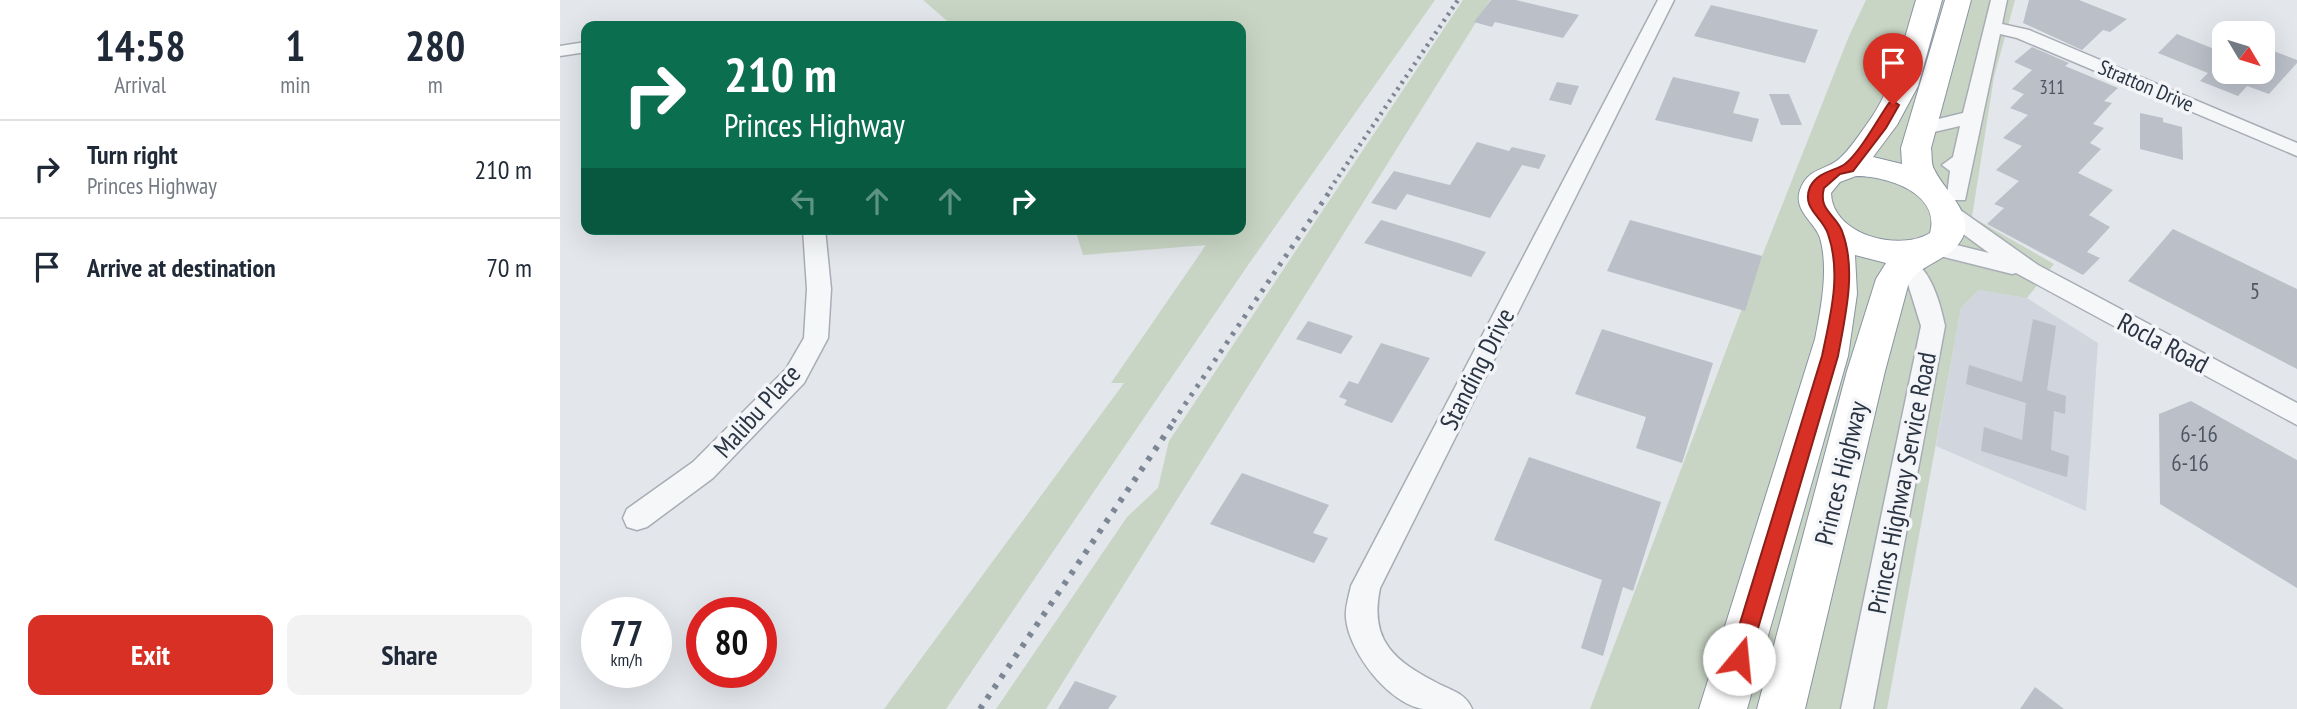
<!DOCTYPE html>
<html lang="en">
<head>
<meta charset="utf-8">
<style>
	body { margin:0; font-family:"PT Sans Narrow",sans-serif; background:#f2f2f3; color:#1f2937; height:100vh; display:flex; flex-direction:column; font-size:26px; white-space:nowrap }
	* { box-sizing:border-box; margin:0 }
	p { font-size:23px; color:#747a83 }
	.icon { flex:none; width:38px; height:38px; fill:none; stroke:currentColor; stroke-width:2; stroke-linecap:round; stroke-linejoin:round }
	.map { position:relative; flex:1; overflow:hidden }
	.details { display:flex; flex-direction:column; background:#fff; width:560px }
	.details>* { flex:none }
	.banner { position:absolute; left:21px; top:21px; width:665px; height:214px; border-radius:14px; box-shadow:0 7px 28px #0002; background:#0b6e4f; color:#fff; overflow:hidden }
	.needle { width:46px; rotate:128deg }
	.fabs { position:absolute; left:1652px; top:21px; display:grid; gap:14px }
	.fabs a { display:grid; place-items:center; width:63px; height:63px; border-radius:14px; background:#fff; box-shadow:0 7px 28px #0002; font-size:35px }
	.speed { position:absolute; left:21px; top:597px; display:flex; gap:14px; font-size:35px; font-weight:700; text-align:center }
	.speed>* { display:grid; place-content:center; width:91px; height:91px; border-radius:50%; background:#fff; box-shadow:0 7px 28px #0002; line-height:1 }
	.speed small { font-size:18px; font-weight:400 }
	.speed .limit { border:10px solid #d22; background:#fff; color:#111 }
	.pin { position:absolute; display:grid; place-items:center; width:60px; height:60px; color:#fff; margin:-72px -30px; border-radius:50% 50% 50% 0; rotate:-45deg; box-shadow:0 0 7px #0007 }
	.pin .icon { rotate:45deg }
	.me { position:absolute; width:77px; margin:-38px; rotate:17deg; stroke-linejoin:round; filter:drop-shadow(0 0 5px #0008) }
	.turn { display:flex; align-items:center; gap:24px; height:147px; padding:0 28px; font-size:32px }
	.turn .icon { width:91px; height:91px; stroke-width:2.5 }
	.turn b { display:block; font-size:49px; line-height:60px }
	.lanes { display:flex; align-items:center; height:66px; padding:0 28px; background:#0003; justify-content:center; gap:35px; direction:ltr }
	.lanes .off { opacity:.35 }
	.eta { display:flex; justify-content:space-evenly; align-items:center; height:119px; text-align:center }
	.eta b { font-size:42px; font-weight:700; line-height:49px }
	.cta { display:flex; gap:14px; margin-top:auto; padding:14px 28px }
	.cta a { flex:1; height:80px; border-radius:14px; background:#d93025; color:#fff; font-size:28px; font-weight:700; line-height:80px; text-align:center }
	.cta a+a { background:#f2f2f3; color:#1f2937 }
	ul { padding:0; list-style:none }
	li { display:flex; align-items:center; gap:21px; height:98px; padding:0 28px; border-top:2px solid #e0e1e3 }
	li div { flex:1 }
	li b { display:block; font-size:26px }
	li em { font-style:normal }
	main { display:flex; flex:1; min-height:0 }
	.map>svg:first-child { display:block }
	.built { fill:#d1d5dd }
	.green { fill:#c8d5c4 }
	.building { fill:#babfc8 }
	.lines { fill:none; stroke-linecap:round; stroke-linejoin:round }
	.minor-casing { stroke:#a8adb5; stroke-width:3 }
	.highway-casing { stroke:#8a94a2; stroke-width:2 }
	.minor { fill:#f6f7f9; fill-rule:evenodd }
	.highway { fill:#fff; fill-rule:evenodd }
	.rail-far2 { stroke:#7c8695; stroke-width:4.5; stroke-dasharray:2.5 5; stroke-linecap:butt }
	.rail-far1 { stroke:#7c8695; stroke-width:5; stroke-dasharray:3.5 7; stroke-linecap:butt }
	.rail { stroke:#7c8695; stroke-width:6; stroke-dasharray:4.5 8; stroke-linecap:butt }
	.route { fill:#d93025; stroke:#8d1f18; stroke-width:2 }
	.labels { text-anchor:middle; stroke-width:7; stroke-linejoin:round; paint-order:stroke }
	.far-number-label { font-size:19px; fill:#4e5764 }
	.far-street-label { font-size:21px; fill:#2a3443; stroke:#f3f5f8 }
	.number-label { font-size:23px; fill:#4e5764 }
	.street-label { font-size:26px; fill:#2a3443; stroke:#f3f5f8 }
</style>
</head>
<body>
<main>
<section class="details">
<div class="eta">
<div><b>14:58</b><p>Arrival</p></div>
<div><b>1</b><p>min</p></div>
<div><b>280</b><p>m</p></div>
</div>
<ul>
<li><svg class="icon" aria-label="right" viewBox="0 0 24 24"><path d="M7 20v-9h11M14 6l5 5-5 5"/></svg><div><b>Turn right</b><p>Princes Highway</p></div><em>210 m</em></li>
<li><svg class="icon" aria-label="arrive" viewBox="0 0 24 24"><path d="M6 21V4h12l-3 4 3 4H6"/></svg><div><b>Arrive at destination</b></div><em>70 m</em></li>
</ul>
<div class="cta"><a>Exit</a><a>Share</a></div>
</section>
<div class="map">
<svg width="1737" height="709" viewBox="0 0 1737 709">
	<rect width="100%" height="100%" fill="#e3e6eb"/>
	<polygon class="built" points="1419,290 1467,298 1538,343 1526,511 1376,446 1401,308"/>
	<g class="green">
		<polygon points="363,0 875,0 688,265 386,709 324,709 564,383 551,383 646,245 523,255 515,229 681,229 681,26 393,26"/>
		<polygon points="903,0 930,0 486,709 436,709 567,517 598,488 609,441"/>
		<polygon points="1306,0 1455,0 1434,77 1412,217 1494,264 1467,298 1419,290 1401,308 1327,709 1030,709 1202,256 1289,36"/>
	</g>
	<g class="building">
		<polygon points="931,0 956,0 1019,15 1003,38 935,22 932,27 914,22"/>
		<polygon points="1469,0 1519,0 1567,19 1550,32 1543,30 1522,50 1463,23"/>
		<polygon points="1151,5 1258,30 1245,63 1134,36"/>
		<polygon points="1617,34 1664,53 1664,72 1703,72 1703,47 1737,60 1737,63 1709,94 1687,86 1678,96 1640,81 1648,73 1598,53"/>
		<polygon points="1472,47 1509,63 1505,66 1558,88 1544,101 1552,103 1533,124 1544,128 1530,143 1541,149 1518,173 1553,190 1529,215 1550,227 1527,252 1540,258 1523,275 1427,224 1444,208 1434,204 1459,181 1436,170 1462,146 1443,138 1468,115 1450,108 1464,94 1452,89 1472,70 1454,62"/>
		<polygon points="1113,77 1180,92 1173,113 1199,119 1192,142 1095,120"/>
		<polygon points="997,82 1019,86 1011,105 989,100"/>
		<polygon points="1209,94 1229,94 1242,125 1221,125"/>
		<polygon points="1580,113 1603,118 1603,122 1622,127 1623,160 1580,149"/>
		<polygon points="917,142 949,151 952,147 986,155 979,169 962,165 930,218 847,194 836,210 811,203 834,171 890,185"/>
		<polygon points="821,220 895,242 926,252 911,277 804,243"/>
		<polygon points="1070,220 1202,256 1185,311 1047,271"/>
		<polygon points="1613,229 1737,289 1737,369 1568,281"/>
		<polygon points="1473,319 1496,326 1487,390 1506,396 1505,414 1494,411 1491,450 1509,456 1507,477 1421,451 1424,427 1462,440 1466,403 1406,384 1409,365 1462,382"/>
		<polygon points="748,321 793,336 781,354 736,339"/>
		<polygon points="1042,329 1153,363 1122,463 1076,448 1086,417 1015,394"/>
		<polygon points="821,343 870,358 832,423 784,405 787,400 779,397 789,381 798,384"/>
		<polygon points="1631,401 1737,460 1737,588 1600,504 1599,414"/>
		<polygon points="969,457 1101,502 1073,591 1063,587 1043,656 1021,648 1042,580 934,540"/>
		<polygon points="682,473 769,505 753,533 768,538 754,563 650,524"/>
		<polygon points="515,681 557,696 548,709 498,709"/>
		<polygon points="1475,687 1504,709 1460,709"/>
	</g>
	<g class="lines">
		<g class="minor-casing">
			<g id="minor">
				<path d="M1098,0H1114L820,588C809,641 834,661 879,684C893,691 906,694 912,709C897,709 878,709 863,709C828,703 789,652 786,618C785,607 789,596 791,586Z"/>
				<polygon points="1431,0 1447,0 1442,24 1469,30 1737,143 1737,156 1457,38 1440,34 1405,200 1391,200 1387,195 1390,171 1382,165 1393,157 1400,126 1361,135 1354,133 1351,129 1354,125 1403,113"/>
				<polygon points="26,42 26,52 0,56 0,46"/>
				<polygon points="1388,205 1396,207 1478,265 1737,403 1737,425 1456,273 1452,274 1364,252 1361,247 1364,242 1372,239 1429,253 1380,217 1377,212 1380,207"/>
				<polygon points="243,229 265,229 271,289 268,338 244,383 153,478 87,527 77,530 67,527 63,518 67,509 133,462 226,369 244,338 247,289"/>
				<path d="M1344,256C1370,264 1380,302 1385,326L1313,709H1281L1361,326L1348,284L1333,264L1336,258Z"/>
			</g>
		</g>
		<g class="highway-casing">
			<path id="highway" d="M1356,0H1382L1358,86L1337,125L1313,157L1342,164L1341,148L1385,0H1411L1371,148C1372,155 1371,164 1374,169C1386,195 1425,220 1393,250C1379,262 1361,266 1349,282L1325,371L1245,709H1197L1287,371L1316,279L1326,263L1295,255L1297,294L1288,356L1187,709H1139L1255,339C1261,308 1269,269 1260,238C1255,222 1233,211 1240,190C1249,166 1267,171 1280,158C1290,149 1299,135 1307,124C1334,88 1343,42 1356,0ZM1296,176C1327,176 1381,193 1370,233C1339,252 1272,235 1271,193L1280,182Z"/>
		</g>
		<use href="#minor" class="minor"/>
		<use href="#highway" class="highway"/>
		<polyline class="rail-far2" points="770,189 898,0"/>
		<polyline class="rail-far1" points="613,422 772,188"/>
		<polyline class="rail" points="420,709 615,420"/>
	</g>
	<path class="route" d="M1333,101L1339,105L1326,128L1293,171L1280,174L1264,188C1258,210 1275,214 1282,231C1297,270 1285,317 1278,356L1189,659L1186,666L1179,668L1172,666L1169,659L1262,356C1270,317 1282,274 1268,234C1263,217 1241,209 1250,187C1258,171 1276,171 1285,164C1301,151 1317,120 1329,103Z"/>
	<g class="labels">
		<g class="far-number-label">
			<text x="1492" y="94">311</text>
		</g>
		<g class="far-street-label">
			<text transform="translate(1586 86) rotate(23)" y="7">Stratton Drive</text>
		</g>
		<g class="number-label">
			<text x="1695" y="299">5</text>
			<text x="1639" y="442">6-16</text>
			<text x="1630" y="471">6-16</text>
		</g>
		<g class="street-label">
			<text transform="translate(1603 343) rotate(28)" y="9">Rocla Road</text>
			<text transform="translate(917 369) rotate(-63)" y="9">Standing Drive</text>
			<text transform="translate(197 411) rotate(-48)" y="9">Malibu Place</text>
			<text transform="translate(1281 473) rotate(-76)" y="9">Princes Highway</text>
			<text transform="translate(1342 483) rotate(-79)" y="9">Princes Highway Service Road</text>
		</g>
	</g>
</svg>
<div class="fabs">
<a><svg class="needle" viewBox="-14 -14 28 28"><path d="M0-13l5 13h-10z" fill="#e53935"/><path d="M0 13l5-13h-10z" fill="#747a83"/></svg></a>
</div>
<div class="speed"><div>77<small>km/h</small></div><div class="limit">80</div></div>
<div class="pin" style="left:1333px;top:105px;background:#d93025"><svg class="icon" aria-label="arrive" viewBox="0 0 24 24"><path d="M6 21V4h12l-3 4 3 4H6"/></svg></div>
<svg class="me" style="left:1179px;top:659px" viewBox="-20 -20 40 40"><circle r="19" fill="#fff"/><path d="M0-13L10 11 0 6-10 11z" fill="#d93025"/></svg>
<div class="banner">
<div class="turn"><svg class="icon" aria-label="right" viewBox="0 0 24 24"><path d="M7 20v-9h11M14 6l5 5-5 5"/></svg><div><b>210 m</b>Princes Highway</div></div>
<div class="lanes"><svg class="icon off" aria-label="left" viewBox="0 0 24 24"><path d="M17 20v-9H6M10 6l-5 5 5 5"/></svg><svg class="icon off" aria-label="ahead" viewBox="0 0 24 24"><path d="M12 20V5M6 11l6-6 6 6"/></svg><svg class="icon off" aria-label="ahead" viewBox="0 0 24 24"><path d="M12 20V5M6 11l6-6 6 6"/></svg><svg class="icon" aria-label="right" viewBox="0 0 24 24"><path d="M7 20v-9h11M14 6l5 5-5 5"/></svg></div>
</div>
</div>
</main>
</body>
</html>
